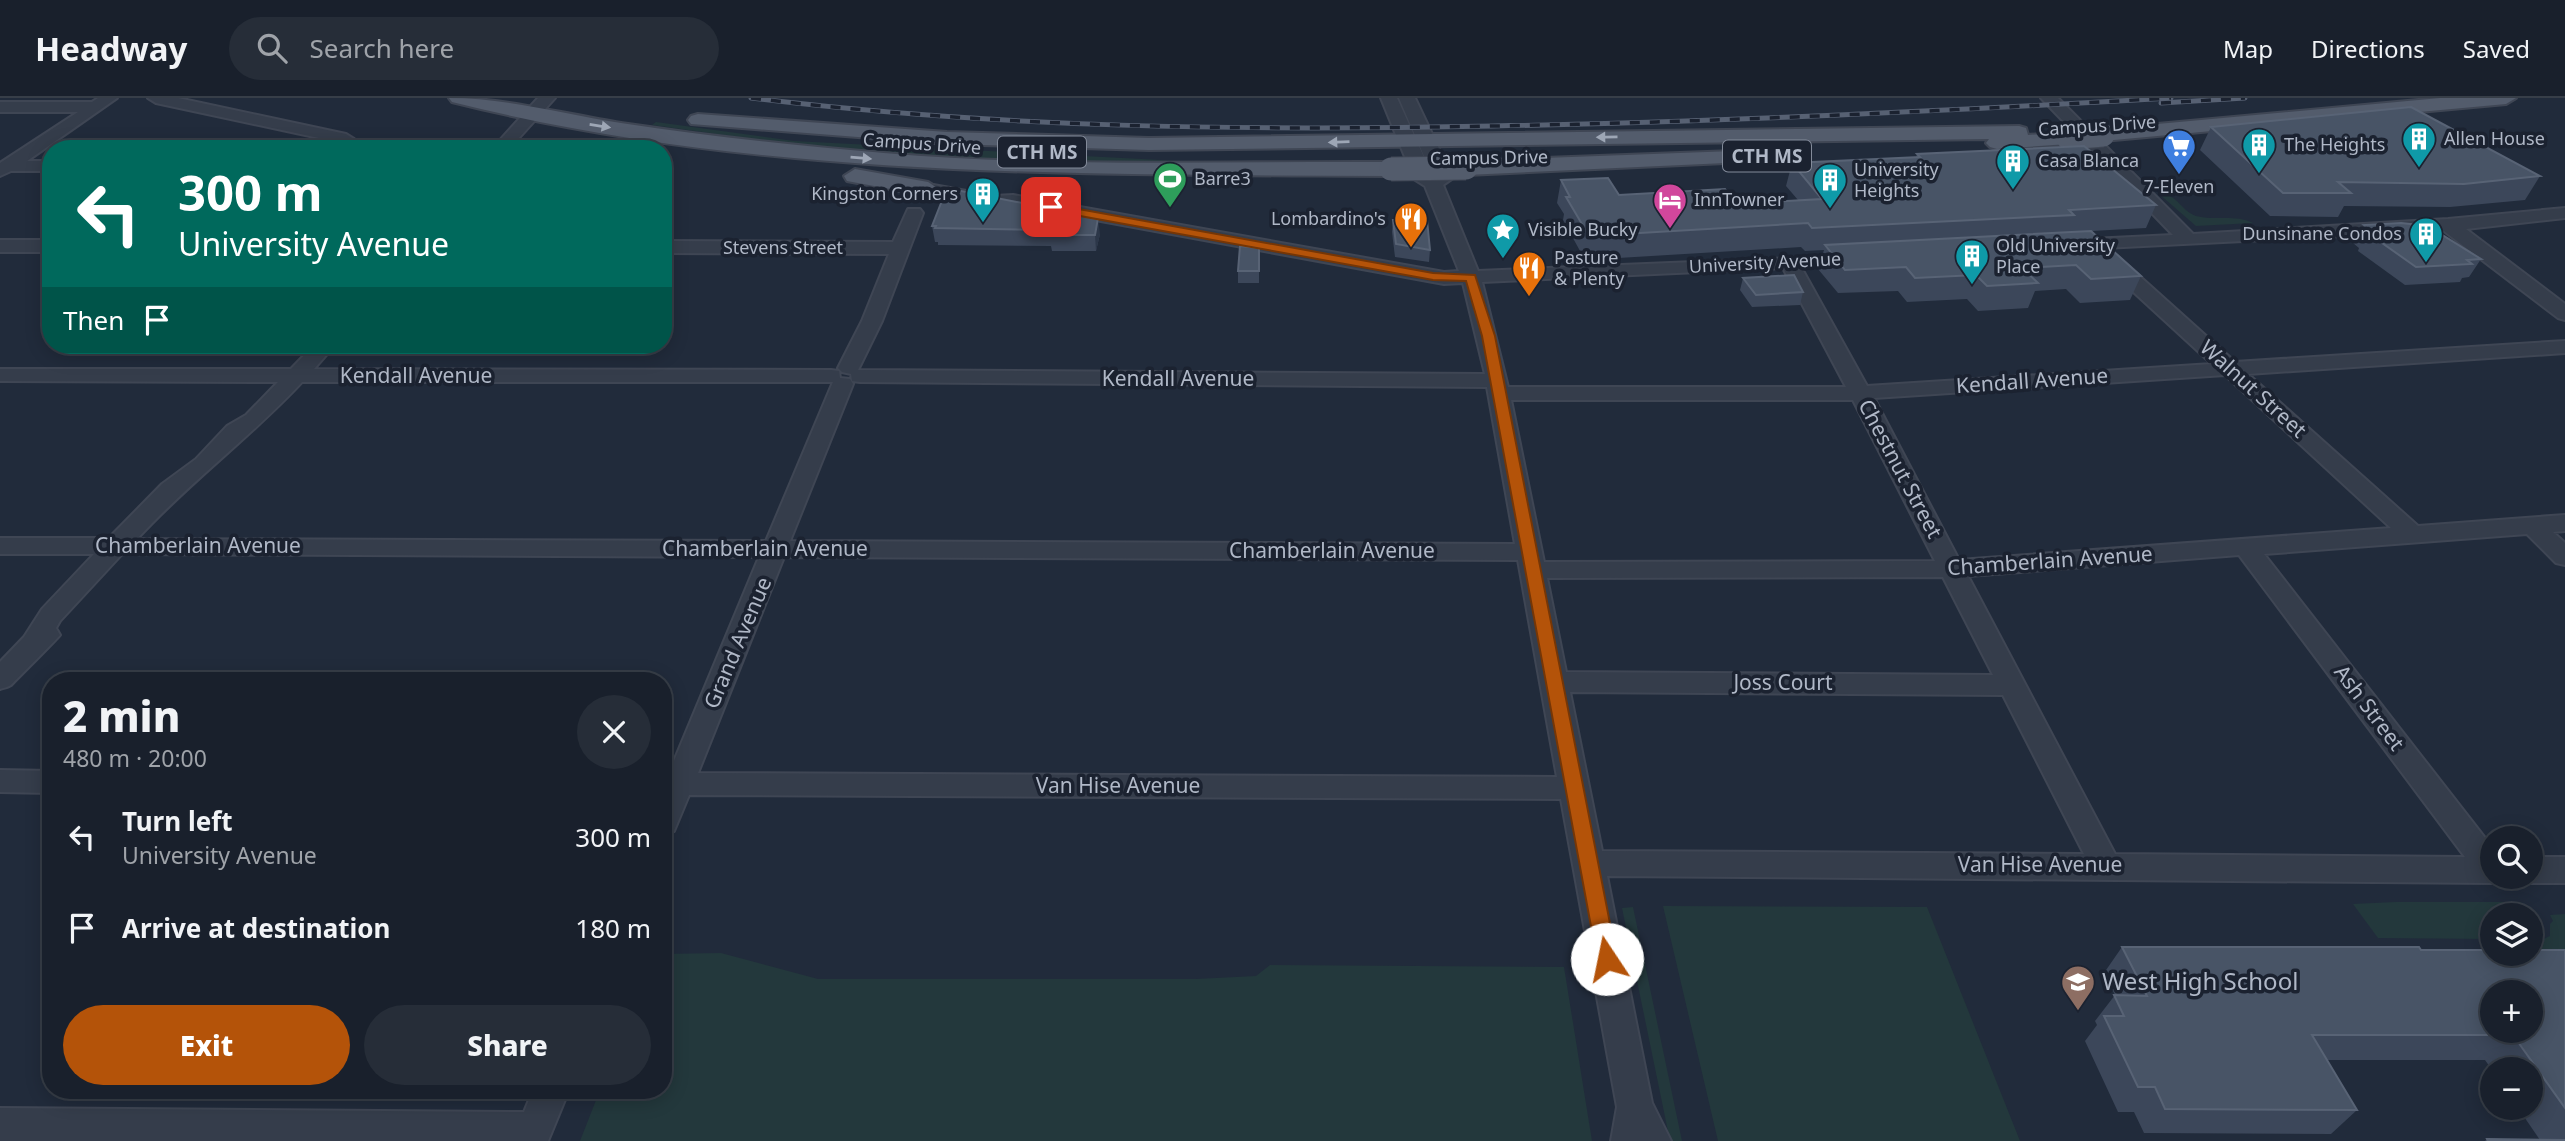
<!DOCTYPE html>
<html lang="en">
<head>
<meta charset="utf-8">
<style>
	body { margin:0; font-family:"Noto Sans",sans-serif; background:#262d38; color:#f1f3f6; height:100vh; display:flex; flex-direction:column; font-size:26px; white-space:nowrap }
	* { box-sizing:border-box; margin:0 }
	p { font-size:23px; color:#9fa3a9 }
	.icon { flex:none; width:38px; height:38px; fill:none; stroke:currentColor; stroke-width:2; stroke-linecap:round; stroke-linejoin:round }
	.map { position:relative; flex:1; overflow:hidden }
	.side { position:absolute; left:42px; top:574px; width:630px; height:427px; display:flex; flex-direction:column; background:#19202c; border-radius:28px; box-shadow:0 4px 18px #0003,0 0 0 2px #373e48 }
	.side>* { flex:none }
	.guide { position:absolute; left:42px; top:42px; width:630px; height:214px; border-radius:28px; box-shadow:0 4px 18px #0003,0 0 0 2px #373e48; background:#00695c; color:#fff; overflow:hidden }
	.buttons { position:absolute; left:2480px; top:728px; display:grid; gap:14px }
	.buttons a { display:grid; place-items:center; width:63px; height:63px; border-radius:50%; background:#19202c; box-shadow:0 4px 18px #0003,0 0 0 2px #373e48; font-size:35px }
	.pin { position:absolute; display:grid; place-items:center; width:60px; height:60px; color:#fff; margin:-30px; border-radius:14px; box-shadow:0 4px 10px #0006 }
	.me { position:absolute; width:77px; margin:-38px; rotate:349deg; stroke-linejoin:round; filter:drop-shadow(0 0 5px #0008) }
	.turn { display:flex; align-items:center; gap:24px; height:147px; padding:0 21px; font-size:32px }
	.turn .icon { width:91px; height:91px; stroke-width:2.5 }
	.turn b { display:block; font-size:49px; line-height:60px }
	.then { display:flex; align-items:center; height:66px; padding:0 21px; background:#0003; gap:14px; font-size:26px }
	.round { display:grid; place-items:center; flex:none; width:74px; height:74px; border-radius:37px; background:#262d38 }
	.headline { display:flex; align-items:center; justify-content:space-between; height:119px; padding:0 21px }
	h1 { font-size:42px; font-weight:800; line-height:52px }
	.cta { display:flex; gap:14px; margin-top:auto; padding:14px 21px }
	.cta a { flex:1; height:80px; border-radius:42px; background:#b45309; color:#fff; font-size:28px; font-weight:800; line-height:80px; text-align:center }
	.cta a+a { background:#262d38; color:#f1f3f6 }
	ul { padding:0; list-style:none }
	li { display:flex; align-items:center; gap:21px; height:91px; padding:0 21px }
	li div { flex:1 }
	li b { display:block; font-size:26px }
	li em { font-style:normal }
	header { display:flex; align-items:center; gap:42px; box-sizing:border-box; height:98px; padding:0 35px; background:#19202c; border-bottom:2px solid #373e48 }
	header strong { font-size:33px }
	nav { display:flex; gap:38px; margin-inline-start:auto; font-size:24px }
	.search { width:490px; height:63px; background:#262d38; display:flex; align-items:center; gap:18px; box-sizing:border-box; padding:0 24px; border-radius:38px; color:#9fa3a9; font-size:26px }
	.map>svg:first-child { display:block }
	.green { fill:#23383c }
	.lines { fill:none; stroke-linecap:round; stroke-linejoin:round }
	.minor-casing { stroke:#3f4654; stroke-width:4 }
	.major-casing { stroke:#3f4654; stroke-width:4 }
	.minor { fill:#353d4b; fill-rule:evenodd }
	.major { fill:#535c6c; fill-rule:evenodd }
	.rail-casing { stroke:#576173; stroke-width:5 }
	.rail { stroke:#1b2230; stroke-width:3.5; stroke-dasharray:10; stroke-linecap:butt }
	.major-bridge-casing { stroke:#3f4654; stroke-width:25; stroke-linecap:butt }
	.major-bridge { stroke:#535c6c; stroke-width:23 }
	.wall { fill:#3c475a }
	.shaded-wall { fill:#2c3749 }
	.building { fill:#485466; stroke:#586375; stroke-width:2; fill-rule:evenodd }
	.oneway { fill:#9da6b5 }
	.route { fill:#b45309; stroke:#753606; stroke-width:2 }
	.labels { text-anchor:middle; stroke-width:7; stroke-linejoin:round; paint-order:stroke }
	.far-street-label { font-size:18px; fill:#b0b8c7; stroke:#1b2230 }
	.far-poi-label { font-size:18px; fill:#b0b8c7; stroke:#1b2230; text-anchor:start }
	.shield { fill:#1b2230; stroke:#838b9a; stroke-width:2 }
	.shield-label { font-size:19px; font-weight:bold; fill:#b0b8c7 }
	.street-label { font-size:21px; fill:#b0b8c7; stroke:#1b2230 }
	.near-poi-label { font-size:24px; fill:#b0b8c7; stroke:#1b2230; text-anchor:start }
</style>
</head>
<body>
<header>
<strong>Headway</strong>
<div class="search"><svg class="icon" aria-label="search" viewBox="0 0 24 24"><circle cx="10" cy="10" r="6"/><path d="M15 15l6 6"/></svg>Search here</div>
<nav><a>Map</a><a>Directions</a><a>Saved</a></nav>
</header>
<div class="map">
<svg width="2565" height="1043" viewBox="0 0 2565 1043">
	<rect width="100%" height="100%" fill="#212b3b"/>
	<g class="green">
		<polygon points="656,24 794,43 1200,64 1085,65 920,59 839,53 652,27"/>
		<path d="M2158,95C2177,95 2180,112 2196,118C2215,123 2235,116 2253,125L2196,128Z"/>
		<polygon points="2396,804 2520,804 2526,808 2524,809 2529,817 2492,817 2492,841 2378,840 2353,806"/>
		<polygon points="1663,808 1927,809 2020,1043 1718,1043"/>
		<polygon points="1633,809 1682,1043 1670,1043 1622,810"/>
		<polygon points="2565,816 2565,878 2530,856 2531,847 2550,838 2550,826 2553,823 2550,817"/>
		<polygon points="721,855 818,881 1196,881 1256,878 1270,867 1564,869 1592,1043 580,1043 600,992 663,992 663,856"/>
	</g>
	<g class="lines">
		<g class="minor-casing">
			<g id="minor">
				<polygon points="98,0 117,0 27,63 51,63 51,73 11,73 0,78 0,65 78,14 0,14 0,4 92,4"/>
				<polygon points="148,0 178,0 346,36 354,41 344,51 326,51 333,43 156,5"/>
				<polygon points="538,0 555,0 509,51 492,51"/>
				<path d="M1381,0H1397L1433,79L1399,0H1415L1453,80L1443,87L1478,173L1861,157L1864,161L1854,167L1801,169L1867,288L2212,266L2103,166L2100,162L2110,156L2117,158L2235,264L2565,243V255L2248,276L2418,428L2565,417V433L2553,434L2565,445V467L2556,465L2527,436L2264,456L2492,749V779H2504L2503,781L2492,785L1607,778L1652,1005L1671,1043H1611L1617,1009L1561,701L689,697L674,733L663,737V675H669L759,459L122,456L60,523L56,530L60,537C58,540 15,583 11,587C8,589 3,590 0,591V564L24,539L42,511L94,456H0V440H109L162,386L196,361L227,328L246,317L278,284L0,283V271H291L314,247H335L314,271L831,272L839,273L840,280L850,281L853,286L790,443L1515,446L1487,289L860,284L852,283L851,276L842,274L838,270L862,223L889,156L663,155V143L893,144L908,111H920L923,115L882,223L858,272L1485,276L1463,185L1444,186L1013,107L994,108L928,96L919,91L928,86L994,98L1013,97L1444,174L1459,173L1425,88L1414,81ZM1783,170L1846,289H1508L1482,184ZM2225,277L2391,430L1959,462L1874,300ZM302,284H833L766,443L137,441C189,384 250,340 302,284ZM1511,302H1853L1935,463L1544,464ZM2239,457L2465,759L2115,756L1968,478ZM784,459L1518,462L1557,679L698,675ZM1943,479L1993,577L1566,574L1547,480ZM1570,594L2003,597L2084,756L1602,753Z"/>
				<polygon points="2041,0 2058,0 2193,136 2448,121 2565,110 2565,120 2466,131 2565,206 2565,222 2558,220 2444,133 2064,152 2062,148 2064,144 2071,142 2173,137"/>
				<rect x="0" y="142" width="51" height="12"/>
				<polygon points="0,672 51,673 51,695 0,694"/>
				<polygon points="2530,759 2565,759 2565,785 2530,785 2519,781 2518,779 2530,779"/>
				<polygon points="533,992 569,992 548,1043 0,1043 0,1010 524,1014"/>
			</g>
		</g>
		<g class="major-casing">
			<g id="major">
				<path d="M449,0C507,0 564,16 621,25C708,38 796,48 884,55C1052,70 1223,63 1391,64L1402,71L1391,78C1077,76 759,81 452,4Z"/>
				<polygon points="2440,0 2516,0 2506,6 2103,43 2093,37 2103,31"/>
				<polygon points="698,16 947,34 1149,40 2019,28 2026,30 2028,37 2068,34 2079,40 2068,46 1997,51 1990,49 1986,45 1989,41 1149,52 947,46 691,26 688,22 691,18"/>
				<polygon points="1761,52 1772,58 1769,63 1466,77 1455,70 1466,63"/>
				<polygon points="855,71 928,84 939,91 928,98 847,83 844,78"/>
			</g>
		</g>
		<use href="#minor" class="minor"/>
		<use href="#major" class="major"/>
		<g class="rail-casing">
			<g id="rail">
				<path d="M751,0C998,30 1244,33 1493,28C1719,24 1945,13 2171,0"/>
				<polyline points="2161,5 2245,0"/>
			</g>
		</g>
		<use href="#rail" class="rail"/>
		<g class="major-bridge-casing">
			<g id="major-bridge">
				<polyline points="2068,40 2103,37"/>
				<polyline points="1391,71 1466,70"/>
			</g>
		</g>
		<use href="#major-bridge" class="major-bridge"/>
	</g>
	<g class="wall">
		<polygon points="2211,29 2540,78 2525,102 2450,109 2344,108 2338,119 2270,118 2200,52"/>
		<polygon points="1917,56 2156,107 2146,130 2092,133 2141,178 2130,202 2080,205 2066,191 2035,193 2028,210 1978,213 1967,201 1907,204 1898,193 1838,195 1818,171 1824,152 1805,153 1801,149 1585,162 1563,122 1564,116 1557,105 1561,82 1619,97 1736,106 1798,102 1786,88 1792,65 1916,59"/>
		<polygon points="945,95 1100,136 1096,153 1052,153 1051,148 938,147 938,144 935,144 932,128"/>
		<polygon points="1393,122 1430,152 1429,164 1395,159 1392,134"/>
		<polygon points="2364,127 2481,161 2469,179 2462,180 2460,184 2405,187 2358,153 2359,150 2353,145"/>
		<polygon points="1259,150 1259,185 1238,185 1238,173"/>
		<polygon points="1743,180 1803,194 1800,207 1752,209 1740,192"/>
		<polygon points="2122,849 2421,852 2492,856 2565,852 2565,1043 2485,1043 2487,1041 2540,1042 2518,1010 2530,1010 2530,971 2492,971 2492,972 2485,962 2327,962 2357,1012 2331,1036 2144,1035 2134,1014 2118,1014 2085,943 2097,927 2095,923 2115,897 2104,875"/>
	</g>
	<polygon class="shaded-wall" points="1098,120 1100,136 1096,153 1095,137"/>
	<g class="building">
		<polygon points="2411,9 2540,78 2464,86 2338,84 2351,95 2283,95 2211,29"/>
		<polygon points="2084,48 2156,107 2069,112 2074,117 1812,130 1808,125 1589,138 1566,99 1570,99 1561,82 1608,80 1619,97 1725,91 1736,106 1822,101 1792,65 1920,59 1917,56"/>
		<polygon points="956,92 1098,120 1095,137 1050,137 1051,132 935,130 936,128 932,128 945,95"/>
		<polygon points="1393,122 1427,122 1430,152 1396,146"/>
		<polygon points="2401,125 2420,127 2439,135 2481,161 2467,162 2472,166 2416,169 2368,135 2374,134 2364,127"/>
		<polygon points="2091,133 2141,178 2091,181 2076,167 2022,170 2038,185 1987,188 1976,177 1915,180 1906,169 1845,172 1825,147"/>
		<polygon points="1240,148 1259,150 1259,173 1238,173"/>
		<polygon points="1794,177 1803,194 1756,197 1743,180"/>
		<path d="M2492,846V856H2530V852H2565V1010L2513,937H2312L2357,1012L2165,1011L2155,989H2138L2104,918H2124L2114,897L2147,898L2122,849H2419L2421,852H2483ZM2492,894H2530V933H2492Z"/>
		<polygon points="2487,1041 2565,1042 2565,1043 2488,1043"/>
	</g>
	<defs><path id="oneway-solid" d="M-6-.8H1V-3.2L6.5 0L1 3.2V.8H-6Z" transform="scale(1.75)"/></defs>
	<g class="oneway">
		<use href="#oneway-solid" transform="translate(600 28) rotate(9)"/>
		<use href="#oneway-solid" transform="translate(1607 39) rotate(179)"/>
		<use href="#oneway-solid" transform="translate(1339 44) rotate(178)"/>
		<use href="#oneway-solid" transform="translate(861 60) rotate(5)"/>
	</g>
	<polygon class="route" points="1051,106 1433,175 1475,177 1495,238 1617,861 1614,867 1607,870 1600,867 1597,861 1482,238 1466,183 1433,182 1047,112 1045,109"/>
	<defs>
		<g id="building-pin" transform="scale(1.75)"><path d="M0 17L-7.5 6A9.5 9.5 0 1 1 7.5 6Z" fill="#0f9aa8" stroke="#1b2230"/><path d="M-4-6H4V6H1V3H-1V6H-4ZM-2.5-4.3h1.7v1.8h-1.7ZM.8-4.3h1.7v1.8H.8ZM-2.5-1h1.7V.8h-1.7ZM.8-1h1.7V.8H.8Z" fill="#fff"/></g>
		<g id="supermarket-pin" transform="scale(1.75)"><path d="M0 17L-7.5 6A9.5 9.5 0 1 1 7.5 6Z" fill="#3f7fe0" stroke="#1b2230"/><path d="M-6-5.5h2.5l.6 2H6L4.5 2H-2.5L-4.4-4H-6ZM-1.5 3.2a1.3 1.3 0 1 0 .1 0ZM3 3.2a1.3 1.3 0 1 0 .1 0Z" fill="#fff"/></g>
		<g id="stadium-pin" transform="scale(1.75)"><path d="M0 17L-7.5 6A9.5 9.5 0 1 1 7.5 6Z" fill="#2e9e5b" stroke="#1b2230"/><path d="M0-5a6.5 5 0 1 0 0 10a6.5 5 0 1 0 0-10ZM-3.5-1.8h7v3.6h-7Z" fill="#fff"/></g>
		<g id="hotel-pin" transform="scale(1.75)"><path d="M0 17L-7.5 6A9.5 9.5 0 1 1 7.5 6Z" fill="#d1479c" stroke="#1b2230"/><path d="M-6-4.5h1.5V1H6V5H4.5V3h-9V5H-6ZM-4 0a1.8 1.8 0 1 1 3.6 0ZM.5 0V-2.5h3Q6-2.5 6 0Z" fill="#fff"/></g>
		<g id="restaurant-pin" transform="scale(1.75)"><path d="M0 17L-7.5 6A9.5 9.5 0 1 1 7.5 6Z" fill="#e8710a" stroke="#1b2230"/><path d="M-5-6h1v4h1v-4h1v4h1v-4h1v5L-1.5 .5V6h-2V.5L-5-1ZM5-6V6H3V1.5H1.5Q1.5-4 5-6Z" fill="#fff"/></g>
		<g id="sight-pin" transform="scale(1.75)"><path d="M0 17L-7.5 6A9.5 9.5 0 1 1 7.5 6Z" fill="#0f9aa8" stroke="#1b2230"/><path d="M0-6L1.8-2.2L6-1.7L2.9 1.2L3.7 5.4L0 3.3L-3.7 5.4L-2.9 1.2L-6-1.7L-1.8-2.2Z" fill="#fff"/></g>
		<g id="school-pin" transform="scale(1.75)"><path d="M0 17L-7.5 6A9.5 9.5 0 1 1 7.5 6Z" fill="#8d6e63" stroke="#1b2230"/><path d="M0-5L7-2L0 1L-7-2ZM-4 1L0 2.5L4 1V4Q0 6-4 4Z" fill="#fff"/></g>
	</defs>
	<g fill-rule="evenodd">
		<use href="#building-pin" x="2419" y="41"/>
		<use href="#building-pin" x="2259" y="47"/>
		<use href="#supermarket-pin" x="2179" y="48"/>
		<use href="#building-pin" x="2013" y="63"/>
		<use href="#stadium-pin" x="1170" y="81"/>
		<use href="#building-pin" x="1830" y="82"/>
		<use href="#building-pin" x="983" y="96"/>
		<use href="#hotel-pin" x="1670" y="102"/>
		<use href="#restaurant-pin" x="1411" y="121"/>
		<use href="#sight-pin" x="1503" y="132"/>
		<use href="#building-pin" x="2426" y="136"/>
		<use href="#building-pin" x="1972" y="158"/>
		<use href="#restaurant-pin" x="1529" y="170"/>
		<use href="#school-pin" x="2078" y="884"/>
	</g>
	<g class="labels">
		<g class="far-street-label">
			<text transform="translate(2097 28) rotate(-4)" y="6">Campus Drive</text>
			<text transform="translate(922 46) rotate(4)" y="6">Campus Drive</text>
			<text transform="translate(1489 60) rotate(-1)" y="6">Campus Drive</text>
			<text x="783" y="156">Stevens Street</text>
			<text transform="translate(1765 165) rotate(-3)" y="6">University Avenue</text>
		</g>
		<g class="far-poi-label">
			<text x="2444" y="47">Allen House</text>
			<text x="2284" y="53">The Heights</text>
			<text x="2038" y="69">Casa Blanca</text>
			<text x="1854" y="78">University<tspan x="1854" dy="21">Heights</tspan></text>
			<text x="1194" y="87">Barre3</text>
			<text x="2179" y="95" text-anchor="middle">7-Eleven</text>
			<text x="958" y="102" text-anchor="end">Kingston Corners</text>
			<text x="1694" y="108">InnTowner</text>
			<text x="1386" y="127" text-anchor="end">Lombardino's</text>
			<text x="1528" y="138">Visible Bucky</text>
			<text x="2402" y="142" text-anchor="end">Dunsinane Condos</text>
			<text x="1996" y="154">Old University<tspan x="1996" dy="21">Place</tspan></text>
			<text x="1554" y="166">Pasture<tspan x="1554" dy="21">&amp; Plenty</tspan></text>
		</g>
		<g class="shield">
			<rect x="998" y="38.5" width="88" height="31" rx="5"/>
			<rect x="1723" y="42.5" width="88" height="31" rx="5"/>
		</g>
		<g class="shield-label">
			<text x="1042" y="61">CTH MS</text>
			<text x="1767" y="65">CTH MS</text>
		</g>
		<g class="street-label">
			<text x="416" y="285">Kendall Avenue</text>
			<text x="1178" y="288">Kendall Avenue</text>
			<text transform="translate(2032 283) rotate(-4)" y="7">Kendall Avenue</text>
			<text transform="translate(2253 291) rotate(42)" y="7">Walnut Street</text>
			<text transform="translate(1900 371) rotate(62)" y="7">Chestnut Street</text>
			<text x="198" y="455">Chamberlain Avenue</text>
			<text x="765" y="458">Chamberlain Avenue</text>
			<text x="1332" y="460">Chamberlain Avenue</text>
			<text transform="translate(2050 463) rotate(-4)" y="7">Chamberlain Avenue</text>
			<text transform="translate(738 545) rotate(-67)" y="7">Grand Avenue</text>
			<text x="1783" y="592">Joss Court</text>
			<text transform="translate(2369 610) rotate(53)" y="7">Ash Street</text>
			<text x="1118" y="695">Van Hise Avenue</text>
			<text x="2040" y="774">Van Hise Avenue</text>
		</g>
		<g class="near-poi-label">
			<text x="2102" y="892">West High School</text>
		</g>
	</g>
</svg>
<div class="buttons">
<a><svg class="icon" aria-label="search" viewBox="0 0 24 24"><circle cx="10" cy="10" r="6"/><path d="M15 15l6 6"/></svg></a>
<a><svg class="icon" aria-label="layers" viewBox="0 0 24 24"><path d="M12 4l9 5-9 5-9-5zM3 14l9 5 9-5"/></svg></a>
<a>+</a>
<a>−</a>
</div>
<div class="pin" style="left:1051px;top:109px;background:#d93025"><svg class="icon" aria-label="arrive" viewBox="0 0 24 24"><path d="M6 21V4h12l-3 4 3 4H6"/></svg></div>
<svg class="me" style="left:1607px;top:861px" viewBox="-20 -20 40 40"><circle r="19" fill="#fff"/><path d="M0-13L10 11 0 6-10 11z" fill="#b45309"/></svg>
<div class="guide">
<div class="turn"><svg class="icon" aria-label="left" viewBox="0 0 24 24"><path d="M17 20v-9H6M10 6l-5 5 5 5"/></svg><div><b>300 m</b>University Avenue</div></div>
<div class="then">Then<svg class="icon" aria-label="arrive" viewBox="0 0 24 24"><path d="M6 21V4h12l-3 4 3 4H6"/></svg></div>
</div>
<section class="side">
<div class="headline"><div><h1>2 min</h1><p>480 m · 20:00</p></div><a class="round"><svg class="icon" aria-label="close" viewBox="0 0 24 24"><path d="M6 6l12 12M18 6L6 18"/></svg></a></div>
<ul>
<li><svg class="icon" aria-label="left" viewBox="0 0 24 24"><path d="M17 20v-9H6M10 6l-5 5 5 5"/></svg><div><b>Turn left</b><p>University Avenue</p></div><em>300 m</em></li>
<li><svg class="icon" aria-label="arrive" viewBox="0 0 24 24"><path d="M6 21V4h12l-3 4 3 4H6"/></svg><div><b>Arrive at destination</b></div><em>180 m</em></li>
</ul>
<div class="cta"><a>Exit</a><a>Share</a></div>
</section>
</div>
</body>
</html>
